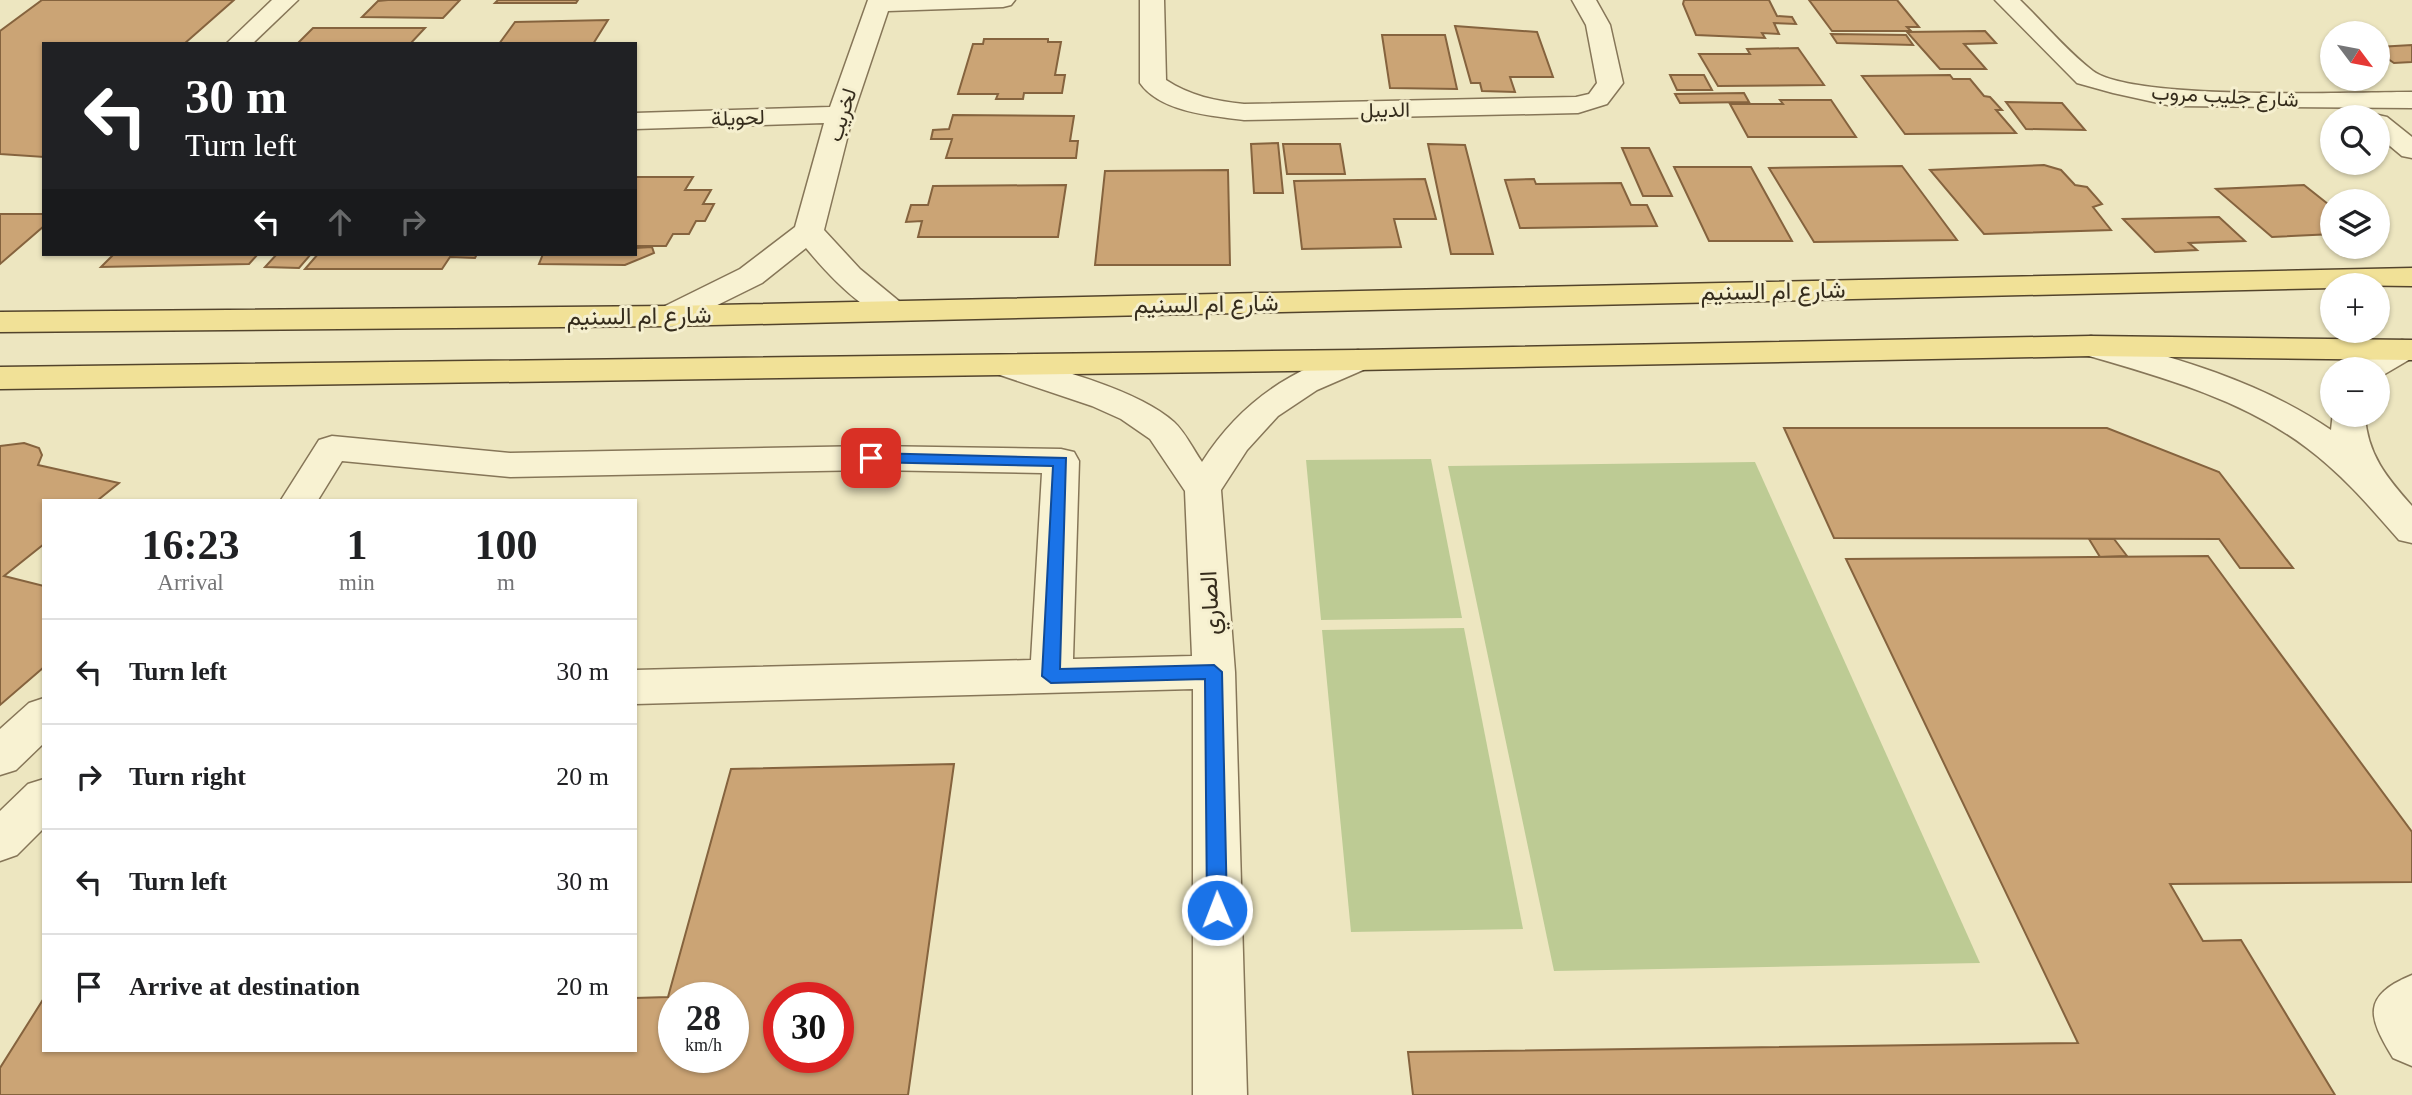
<!DOCTYPE html>
<html lang="en">
<head>
<meta charset="utf-8">
<style>
	body { margin:0; font-family:"Times New Roman",Vazirmatn,serif; background:#f2f2f2; color:#202124; height:100vh; display:flex; flex-direction:column; font-size:26px; white-space:nowrap }
	* { box-sizing:border-box; margin:0 }
	p { font-size:23px; color:#757577 }
	.icon { flex:none; width:38px; height:38px; fill:none; stroke:currentColor; stroke-width:2; stroke-linecap:round; stroke-linejoin:round }
	.map { position:relative; flex:1; overflow:hidden }
	.sheet { position:absolute; left:42px; top:499px; width:595px; height:553px; display:flex; flex-direction:column; background:#fff; border-radius:0px; box-shadow:0 2px 5px #0004 }
	.sheet>* { flex:none }
	.guide { position:absolute; left:42px; top:42px; width:595px; height:214px; border-radius:0px; box-shadow:0 2px 5px #0004; background:#202124; color:#fff; overflow:hidden }
	.needle { width:46px; rotate:122deg }
	.buttons { position:absolute; left:2320px; top:21px; display:grid; gap:14px }
	.buttons a { display:grid; place-items:center; width:70px; height:70px; border-radius:50%; background:#fff; box-shadow:0 2px 5px #0004; font-size:35px }
	.speed { position:absolute; left:658px; top:982px; display:flex; gap:14px; font-size:35px; font-weight:700; text-align:center }
	.speed>* { display:grid; place-content:center; width:91px; height:91px; border-radius:50%; background:#fff; box-shadow:0 2px 5px #0004; line-height:1 }
	.speed small { font-size:18px; font-weight:400 }
	.speed .limit { border:10px solid #d22; background:#fff; color:#111 }
	.pin { position:absolute; display:grid; place-items:center; width:60px; height:60px; color:#fff; margin:-30px; border-radius:14px; box-shadow:0 4px 10px #0006 }
	.me { position:absolute; width:77px; margin:-38px; rotate:359deg; stroke-linejoin:round; filter:drop-shadow(0 0 5px #0008) }
	.turn { display:flex; align-items:center; gap:24px; height:147px; padding:0 28px; font-size:32px }
	.turn .icon { width:91px; height:91px; stroke-width:2.5 }
	.turn b { display:block; font-size:49px; line-height:60px }
	.lanes { display:flex; align-items:center; height:66px; padding:0 28px; background:#0003; justify-content:center; gap:35px; direction:ltr }
	.lanes .off { opacity:.35 }
	.eta { display:flex; justify-content:space-evenly; align-items:center; height:119px; text-align:center }
	.eta b { font-size:42px; font-weight:600; line-height:49px }
	ul { padding:0; list-style:none }
	li { display:flex; align-items:center; gap:21px; height:105px; padding:0 28px; border-top:2px solid #e0e0e0 }
	li div { flex:1 }
	li b { display:block; font-size:26px }
	li em { font-style:normal }
	.map>svg:first-child { display:block }
	.green { fill:#bdcb94 }
	.building { fill:#cba475; stroke:#85633e; stroke-width:2; fill-rule:evenodd }
	.lines { fill:none; stroke-linecap:round; stroke-linejoin:round }
	.minor-casing { stroke:#867658; stroke-width:3 }
	.major-casing { stroke:#53442c; stroke-width:3 }
	.minor { fill:#f8f2d2; fill-rule:evenodd }
	.major { fill:#f1e197; fill-rule:evenodd }
	.route { fill:#1a73e8; stroke:#114b97; stroke-width:2 }
	.labels { text-anchor:middle; stroke-width:6; stroke-linejoin:round; paint-order:stroke }
	.far-street-label { font-size:21px; fill:#352c1c; stroke:#f5efcf }
	.street-label { font-size:24px; fill:#352c1c; stroke:#f5efcf }
</style>
</head>
<body>
<div class="map">
<svg width="2412" height="1095" viewBox="0 0 2412 1095">
	<rect width="100%" height="100%" fill="#ede6c0"/>
	<g class="green">
		<polygon points="1431,459 1462,618 1321,620 1306,460"/>
		<polygon points="1755,462 1980,963 1554,971 1448,466"/>
		<polygon points="1464,628 1523,929 1351,932 1322,630"/>
	</g>
	<g class="building">
		<polygon points="42,0 234,0 184,44 44,44 44,157 0,154 0,31"/>
		<polygon points="388,0 460,0 443,18 362,17 378,1"/>
		<polygon points="498,0 578,0 576,3 495,3"/>
		<polygon points="1769,0 1777,16 1792,17 1796,24 1774,23 1779,34 1762,33 1765,38 1696,35 1683,4 1684,0"/>
		<polygon points="1809,0 1897,0 1919,27 1907,27 1911,31 1832,31"/>
		<polygon points="608,20 593,44 499,44 515,22"/>
		<polygon points="1455,26 1537,32 1553,77 1510,77 1515,92 1482,91 1480,83 1471,83"/>
		<polygon points="313,28 425,28 410,44 297,44"/>
		<polygon points="1985,31 1996,43 1964,44 1986,69 1940,69 1907,32"/>
		<polygon points="1831,34 1906,35 1913,45 1837,43"/>
		<polygon points="1382,35 1445,35 1457,89 1390,88"/>
		<polygon points="984,39 1048,39 1048,42 1061,42 1055,75 1065,75 1062,93 1024,93 1023,99 996,99 998,94 958,94 973,44 983,44"/>
		<polygon points="2412,45 2412,62 2394,63 2378,52 2378,47"/>
		<polygon points="1798,48 1824,85 1718,86 1699,54 1750,54 1747,49"/>
		<polygon points="1670,75 1704,75 1712,90 1677,90"/>
		<polygon points="1950,75 1953,79 1970,79 1984,96 1990,97 2002,110 1996,110 2016,133 1905,134 1862,76"/>
		<polygon points="1744,93 1749,102 1680,103 1675,94"/>
		<polygon points="1780,100 1831,100 1856,137 1748,137 1730,104 1783,104"/>
		<polygon points="2006,102 2062,103 2085,130 2026,129"/>
		<polygon points="953,115 1074,116 1070,141 1078,141 1076,158 946,158 952,139 931,139 933,130 949,129"/>
		<polygon points="1278,143 1283,193 1254,193 1251,144"/>
		<polygon points="1283,144 1340,144 1345,174 1287,174"/>
		<polygon points="1428,144 1465,145 1493,254 1451,254"/>
		<polygon points="1622,148 1649,148 1672,196 1643,196"/>
		<polygon points="2044,165 2061,170 2075,185 2087,187 2102,204 2093,207 2111,230 1984,234 1930,170"/>
		<polygon points="1902,166 1957,240 1814,242 1769,168"/>
		<polygon points="1674,167 1751,167 1792,241 1709,241"/>
		<polygon points="1228,170 1230,265 1095,265 1105,171"/>
		<polygon points="635,177 693,177 685,190 711,190 703,204 714,204 705,221 696,221 689,234 673,234 666,246 635,246"/>
		<polygon points="1425,179 1436,219 1394,219 1401,247 1302,249 1294,181"/>
		<polygon points="1534,179 1536,184 1621,183 1631,205 1647,205 1657,226 1520,228 1505,180"/>
		<polygon points="1066,185 1058,237 918,237 922,221 906,222 911,205 928,205 933,186"/>
		<polygon points="2304,185 2333,208 2333,234 2272,237 2216,189"/>
		<polygon points="0,214 44,214 44,226 0,264"/>
		<polygon points="2219,217 2245,241 2189,243 2197,250 2155,252 2123,219"/>
		<polygon points="652,247 654,253 625,265 539,264 543,254 635,254 635,248"/>
		<polygon points="114,254 258,254 249,264 101,267"/>
		<polygon points="277,254 311,254 299,268 265,267"/>
		<polygon points="318,254 477,254 475,258 450,257 442,269 305,269"/>
		<polygon points="1784,428 2107,428 2219,472 2293,568 2240,568 2219,539 1834,538"/>
		<polygon points="24,443 39,448 42,455 38,465 119,483 98,500 44,500 44,544 4,576 44,586 44,667 0,705 0,446"/>
		<polygon points="2089,539 2114,539 2127,556 2100,557"/>
		<polygon points="2208,556 2412,832 2412,882 2170,884 2203,941 2241,940 2335,1095 1413,1095 1408,1052 2078,1043 1846,559"/>
		<path d="M954,764L908,1095H0V1068L44,998V1050H635V998L668,997L731,769ZM674,998H733V1057H674ZM779,998H838V1057H779Z"/>
	</g>
	<g class="lines">
		<g class="minor-casing">
			<g id="minor">
				<polygon points="272,0 298,0 252,44 226,44"/>
				<path d="M868,0H1015L1011,5L1003,7L888,11L853,115L824,230L860,269L911,311L906,318C873,326 826,272 806,248L762,283L681,323L670,326L659,323L654,316L659,309L740,269L795,227L824,123L635,129V113L830,107Z"/>
				<path d="M1140,0H1164L1166,80C1190,96 1216,101 1244,104L1576,97L1589,94L1597,83L1586,25L1572,0H1596L1610,25L1623,83L1607,104L1578,113L1244,120C1212,116 1160,112 1140,83Z"/>
				<path d="M1995,0H2020C2044,23 2067,51 2093,71C2134,101 2352,92 2412,92V108L2172,106L2113,93L2077,83Z"/>
				<polygon points="2378,115 2387,117 2412,137 2412,158 2402,156 2378,136 2378,117 2369,117"/>
				<path d="M2091,336C2174,357 2260,381 2331,430L2333,412V415H2365C2367,454 2387,478 2412,506V543L2399,540C2370,507 2342,474 2307,448C2241,398 2158,376 2079,353L2075,346L2079,339Z"/>
				<path d="M2402,340L2412,342V358L2378,378V369H2357C2367,355 2386,344 2402,340Z"/>
				<path d="M1358,350L1370,353L1375,360L1370,367L1317,390L1278,416L1247,450L1221,490L1235,672L1247,1095H1193V689L635,704V670L1031,660L1042,473L871,470L510,477L342,461L318,500H281L319,440L332,436L510,453L871,446L1061,449L1074,452L1079,461L1073,659L1192,656L1185,491L1150,439L1121,419L1092,406L991,372L986,365L991,358L1003,355C1051,367 1137,389 1174,422C1185,432 1193,449 1202,462C1239,404 1292,367 1358,350Z"/>
				<polygon points="44,698 44,743 16,770 0,775 0,729 29,703"/>
				<polygon points="44,779 44,828 17,855 0,861 0,811 28,784"/>
				<path d="M2412,975V1066L2393,1058C2368,1017 2361,996 2412,975Z"/>
			</g>
		</g>
		<g class="major-casing">
			<g id="major">
				<polygon points="2412,268 2412,286 2333,285 2333,288 670,326 0,332 0,312 670,306"/>
				<polygon points="2091,336 2412,340 2412,360 2091,356 1358,370 0,389 0,367 1358,350"/>
			</g>
		</g>
		<use href="#minor" class="minor"/>
		<use href="#major" class="major"/>
	</g>
	<polygon class="route" points="871,453 1066,458 1060,669 1214,665 1222,672 1227,910 1224,916 1217,919 1210,916 1207,910 1205,679 1051,683 1042,676 1053,466 866,462 866,455"/>
	<g class="labels">
		<g class="far-street-label">
			<text transform="translate(2225 96) rotate(3)" y="7">شارع جليب مروب</text>
			<text transform="translate(1385 110) rotate(-1)" y="7">الديبل</text>
			<text transform="translate(842 115) rotate(-73)" y="7">لخريب</text>
			<text transform="translate(738 118) rotate(-2)" y="7">لحويلة</text>
		</g>
		<g class="street-label">
			<text transform="translate(1773 291) rotate(-1)" y="8">شارع ام السنيم</text>
			<text transform="translate(1206 304) rotate(-1)" y="8">شارع ام السنيم</text>
			<text transform="translate(639 316) rotate(-1)" y="8">شارع ام السنيم</text>
			<text transform="translate(1210 603) rotate(-93)" y="8">الصاري</text>
		</g>
	</g>
</svg>
<div class="buttons">
<a><svg class="needle" viewBox="-14 -14 28 28"><path d="M0-13l5 13h-10z" fill="#e53935"/><path d="M0 13l5-13h-10z" fill="#757577"/></svg></a>
<a><svg class="icon" aria-label="search" viewBox="0 0 24 24"><circle cx="10" cy="10" r="6"/><path d="M15 15l6 6"/></svg></a>
<a><svg class="icon" aria-label="layers" viewBox="0 0 24 24"><path d="M12 4l9 5-9 5-9-5zM3 14l9 5 9-5"/></svg></a>
<a>+</a>
<a>−</a>
</div>
<div class="speed"><div>28<small>km/h</small></div><div class="limit">30</div></div>
<div class="pin" style="left:871px;top:458px;background:#d93025"><svg class="icon" aria-label="arrive" viewBox="0 0 24 24"><path d="M6 21V4h12l-3 4 3 4H6"/></svg></div>
<svg class="me" style="left:1217px;top:910px" viewBox="-20 -20 40 40"><circle r="17" fill="#1a73e8" stroke="#fff" stroke-width="3"/><path d="M0-11L8 9 0 5-8 9z" fill="#fff"/></svg>
<div class="guide">
<div class="turn"><svg class="icon" aria-label="left" viewBox="0 0 24 24"><path d="M17 20v-9H6M10 6l-5 5 5 5"/></svg><div><b>30 m</b>Turn left</div></div>
<div class="lanes"><svg class="icon" aria-label="left" viewBox="0 0 24 24"><path d="M17 20v-9H6M10 6l-5 5 5 5"/></svg><svg class="icon off" aria-label="ahead" viewBox="0 0 24 24"><path d="M12 20V5M6 11l6-6 6 6"/></svg><svg class="icon off" aria-label="right" viewBox="0 0 24 24"><path d="M7 20v-9h11M14 6l5 5-5 5"/></svg></div>
</div>
<section class="sheet">
<div class="eta">
<div><b>16:23</b><p>Arrival</p></div>
<div><b>1</b><p>min</p></div>
<div><b>100</b><p>m</p></div>
</div>
<ul>
<li><svg class="icon" aria-label="left" viewBox="0 0 24 24"><path d="M17 20v-9H6M10 6l-5 5 5 5"/></svg><div><b>Turn left</b></div><em>30 m</em></li>
<li><svg class="icon" aria-label="right" viewBox="0 0 24 24"><path d="M7 20v-9h11M14 6l5 5-5 5"/></svg><div><b>Turn right</b></div><em>20 m</em></li>
<li><svg class="icon" aria-label="left" viewBox="0 0 24 24"><path d="M17 20v-9H6M10 6l-5 5 5 5"/></svg><div><b>Turn left</b></div><em>30 m</em></li>
<li><svg class="icon" aria-label="arrive" viewBox="0 0 24 24"><path d="M6 21V4h12l-3 4 3 4H6"/></svg><div><b>Arrive at destination</b></div><em>20 m</em></li>
</ul>
</section>
</div>
</body>
</html>
